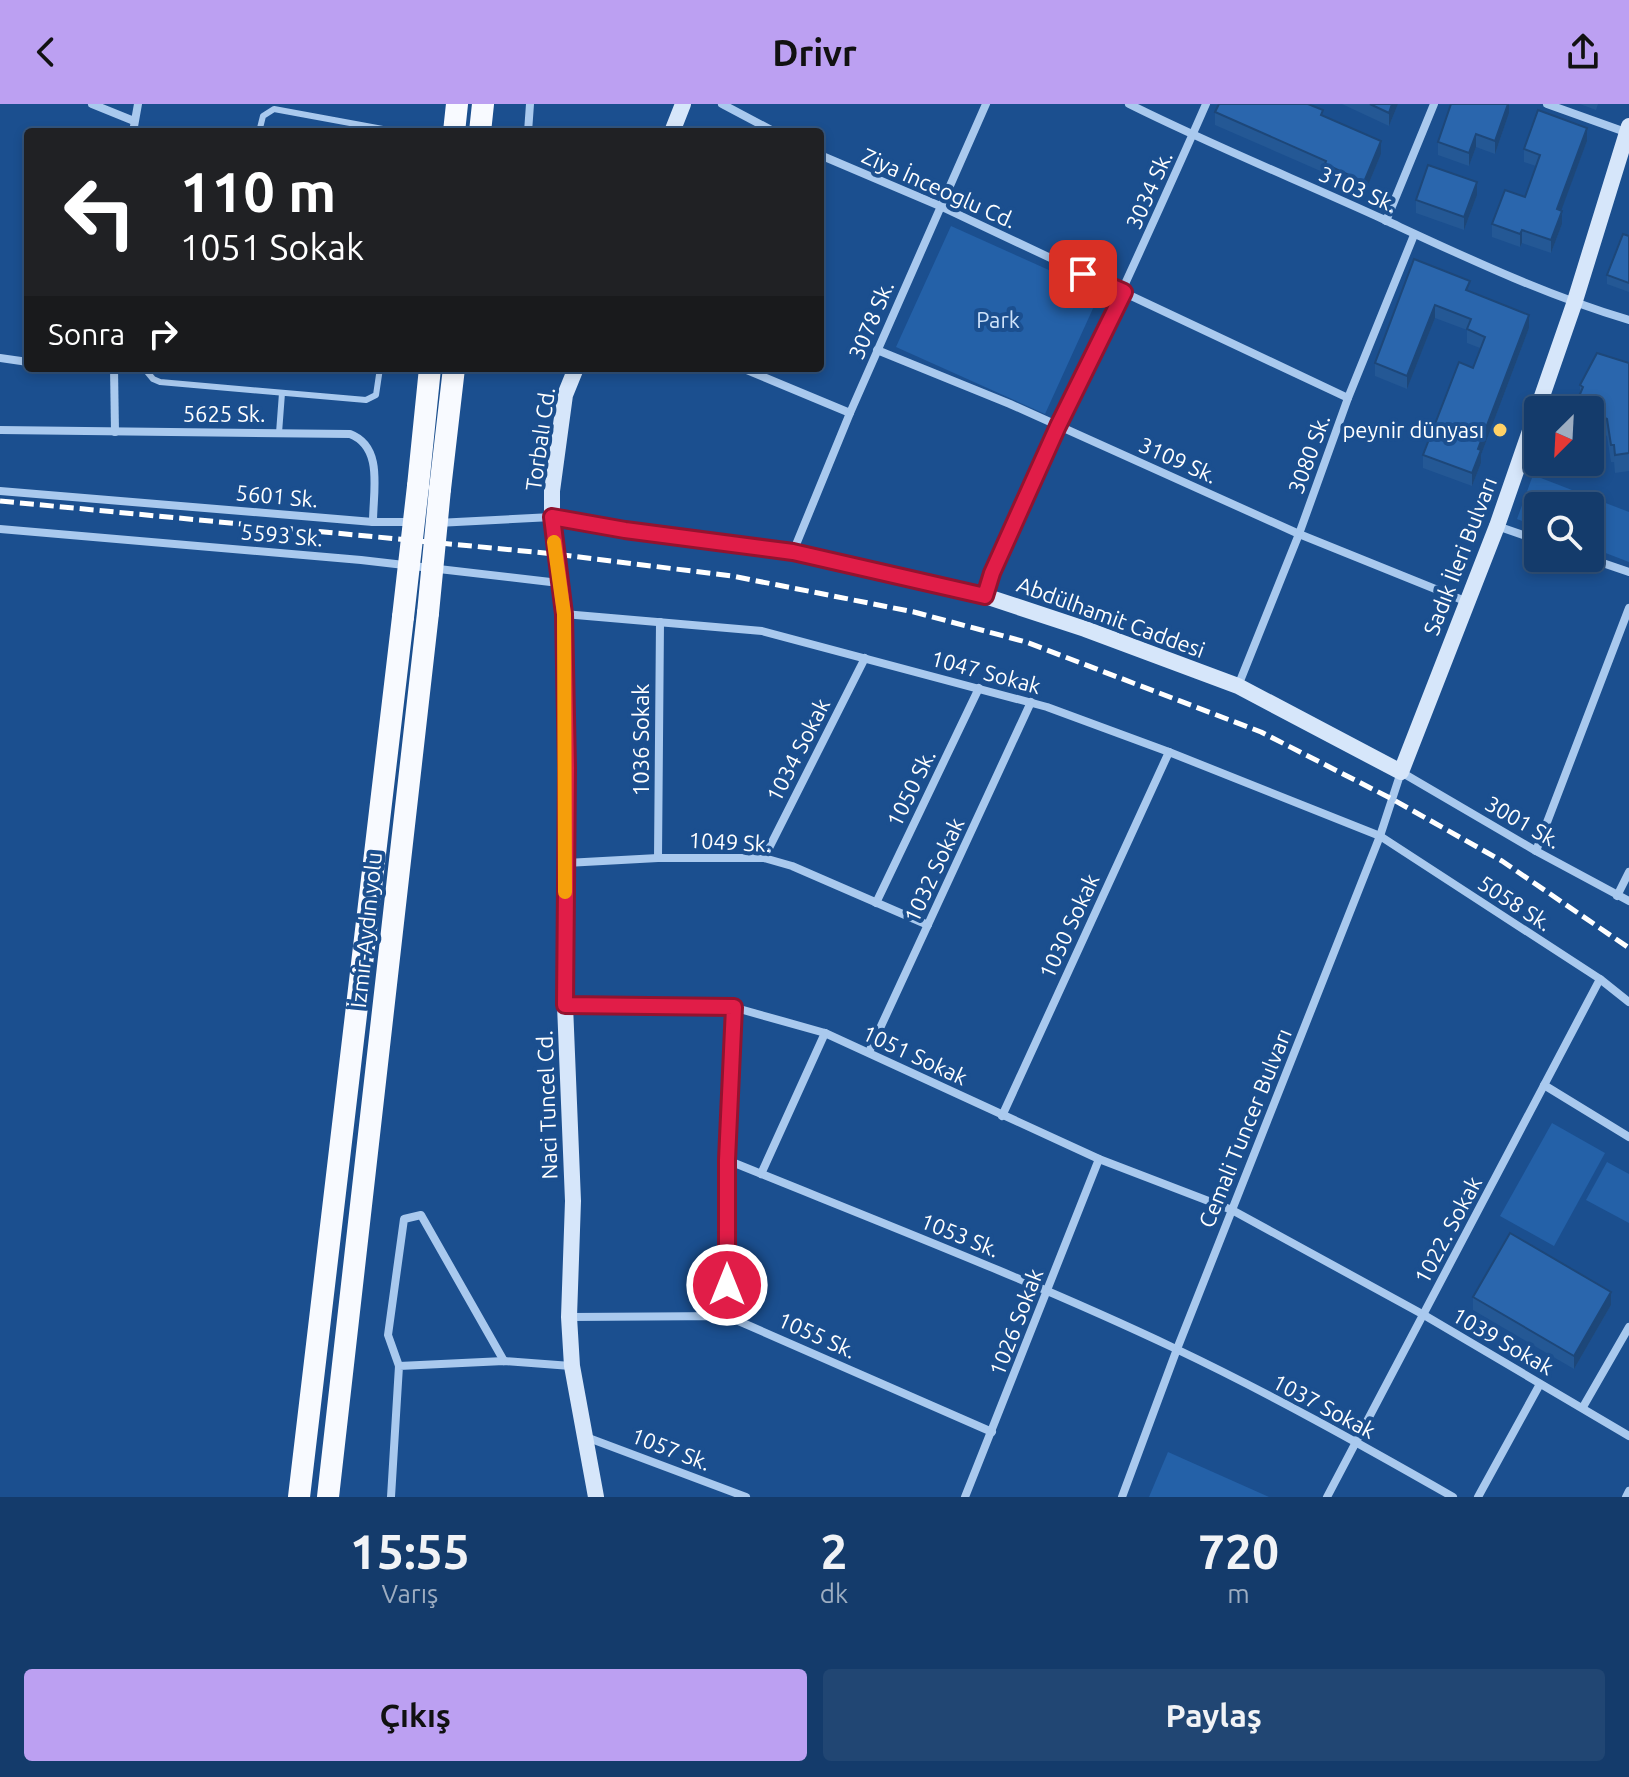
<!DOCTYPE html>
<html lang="tr">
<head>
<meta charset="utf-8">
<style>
	body { margin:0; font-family:Ubuntu,sans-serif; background:#214673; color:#f1f3f6; height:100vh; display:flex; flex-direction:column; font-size:30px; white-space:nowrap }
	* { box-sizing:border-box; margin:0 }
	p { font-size:26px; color:#9dadc1 }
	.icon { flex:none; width:44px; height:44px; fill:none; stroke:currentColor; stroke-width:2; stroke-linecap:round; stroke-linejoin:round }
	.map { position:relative; height:1393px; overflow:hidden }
	.side { display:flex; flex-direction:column; background:#143b6b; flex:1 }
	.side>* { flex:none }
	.top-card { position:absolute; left:24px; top:24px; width:800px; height:244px; border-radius:8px; box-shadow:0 4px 12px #0003,0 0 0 2px #33557e; background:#202124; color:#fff; overflow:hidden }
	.needle { width:52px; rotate:204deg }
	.controls { position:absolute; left:1524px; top:292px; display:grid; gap:16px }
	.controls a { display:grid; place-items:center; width:80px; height:80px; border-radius:8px; background:#143b6b; box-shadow:0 4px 12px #0003,0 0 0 2px #33557e; font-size:40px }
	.pin { position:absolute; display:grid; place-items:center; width:68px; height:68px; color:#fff; margin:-34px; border-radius:16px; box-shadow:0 4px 12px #0006 }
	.me { position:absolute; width:88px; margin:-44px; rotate:0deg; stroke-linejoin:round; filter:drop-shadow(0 0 6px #0008) }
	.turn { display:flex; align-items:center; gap:28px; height:168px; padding:0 24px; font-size:36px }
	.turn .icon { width:104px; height:104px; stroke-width:2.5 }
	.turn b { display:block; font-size:56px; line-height:68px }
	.then { display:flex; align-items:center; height:76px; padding:0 24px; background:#0003; gap:16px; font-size:30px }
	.eta { display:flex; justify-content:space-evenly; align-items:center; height:136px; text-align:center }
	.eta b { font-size:48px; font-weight:700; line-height:56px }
	.action { display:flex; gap:16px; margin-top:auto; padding:16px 24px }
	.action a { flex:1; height:92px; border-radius:8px; background:#bca0f2; color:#111; font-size:32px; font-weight:700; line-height:92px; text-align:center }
	.action a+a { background:#214673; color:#f1f3f6 }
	header { display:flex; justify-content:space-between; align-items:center; height:104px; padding:0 24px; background:#bca0f2; color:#111; font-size:36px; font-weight:700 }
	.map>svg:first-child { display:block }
	.green { fill:#2461a8 }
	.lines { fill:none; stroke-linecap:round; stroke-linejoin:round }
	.service { stroke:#a9c9ee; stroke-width:6 }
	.minor { stroke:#a9c9ee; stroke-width:8 }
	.secondary { stroke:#d6e6fa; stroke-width:16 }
	.trunk { stroke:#f8faff; stroke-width:22 }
	.rail { stroke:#fff; stroke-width:5; stroke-dasharray:14 6; stroke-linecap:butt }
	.trunk-bridge { stroke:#f8faff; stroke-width:22 }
	.wall { fill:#245895 }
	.shaded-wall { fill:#1d4779 }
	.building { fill:#2a66ad; stroke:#1d4779; stroke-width:2 }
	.route-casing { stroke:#92132f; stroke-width:20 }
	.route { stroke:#e11d48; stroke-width:14 }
	.slow { stroke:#f59e0b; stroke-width:14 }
	.poi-dot { fill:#ffd166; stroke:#1b4f8f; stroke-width:3 }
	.labels { text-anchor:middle; stroke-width:8; stroke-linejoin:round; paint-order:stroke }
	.street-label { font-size:22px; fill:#fff; stroke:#1b4f8f }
	.park-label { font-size:22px; fill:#cfe3fa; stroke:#1b4f8f }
	.poi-label { font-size:22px; fill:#fff; stroke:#1b4f8f; text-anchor:end }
</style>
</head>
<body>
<header><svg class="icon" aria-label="back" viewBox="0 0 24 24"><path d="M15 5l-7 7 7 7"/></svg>Drivr<svg class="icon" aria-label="share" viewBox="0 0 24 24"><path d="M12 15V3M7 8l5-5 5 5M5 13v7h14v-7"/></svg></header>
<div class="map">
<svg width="1629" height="1393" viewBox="0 0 1629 1393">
	<rect width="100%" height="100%" fill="#1b4f8f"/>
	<g class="green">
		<polygon points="951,122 1100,189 1045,310 896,243"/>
		<polygon points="1533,371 1629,408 1629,458 1590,443 1590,402 1538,402 1538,423 1517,415"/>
		<polygon points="1552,1019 1605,1049 1554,1142 1500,1112"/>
		<polygon points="1607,1058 1629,1070 1629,1119 1586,1096"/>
		<polygon points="1168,1348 1269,1393 1149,1393"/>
	</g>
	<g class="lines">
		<g class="service">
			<polyline points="259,28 263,12 274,5 399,28"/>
			<polyline points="144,264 153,275 160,278 366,296 376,291 380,264"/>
			<polyline points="279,329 282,289"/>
		</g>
		<g class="minor">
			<polyline points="92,0 134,17"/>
			<polyline points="722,0 775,28"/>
			<path d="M1129,0C1213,42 1300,77 1385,116C1465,153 1545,191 1629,216"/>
			<polyline points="1547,0 1628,29"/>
			<polyline points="133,28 138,0"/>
			<polyline points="528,28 530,0"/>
			<polyline points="820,51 940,102 1348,294"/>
			<polyline points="1386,117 1434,0"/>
			<polyline points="877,246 1010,300 1299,430 1465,497"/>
			<polyline points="0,254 28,258"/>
			<polyline points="114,264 115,328"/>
			<polyline points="742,264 850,309"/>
			<path d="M0,326L350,330C384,343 373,387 373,418"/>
			<polyline points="0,387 373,418 412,418"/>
			<polyline points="437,419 552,413"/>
			<polyline points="1497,422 1538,436"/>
			<polyline points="0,425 361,456 559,479"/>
			<polyline points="793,448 850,309 986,0"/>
			<polyline points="1588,454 1629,468"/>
			<path d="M985,492L992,469C1063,312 1137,158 1206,0"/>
			<polyline points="564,510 762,527 1047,603 1169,648 1380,732 1600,875 1629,898"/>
			<polyline points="1238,582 1299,430 1348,294 1414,131"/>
			<polyline points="1536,747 1629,504"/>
			<polyline points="658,754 660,518"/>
			<polyline points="764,754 865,554"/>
			<polyline points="566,759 658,754 764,754 792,762 928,821"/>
			<polyline points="1617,792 1629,768"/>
			<polyline points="876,799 979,584"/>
			<polyline points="565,901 729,902 825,929 1099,1055 1232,1106 1424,1211 1629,1332"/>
			<polyline points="869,948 1031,598"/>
			<polyline points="1544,981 1629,1033"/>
			<polyline points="1002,1012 1169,648"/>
			<path d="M727,1056C877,1117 1028,1175 1174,1244C1269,1289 1362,1341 1453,1393"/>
			<polyline points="761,1070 825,929"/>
			<polyline points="727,1212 727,1056 734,903"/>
			<polyline points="570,1213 727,1212 992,1328"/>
			<polyline points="399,1262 388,1231 404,1115 421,1111 504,1257"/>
			<polyline points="1583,1303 1629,1223"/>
			<polyline points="586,1333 746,1393"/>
			<polyline points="391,1393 399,1262 504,1257 571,1262"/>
			<polyline points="965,1393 1099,1055"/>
			<polyline points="1122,1393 1177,1245 1380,732 1401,668 1536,747 1629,797"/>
			<polyline points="1327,1393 1600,875"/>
			<polyline points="1478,1393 1540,1280"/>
			<polyline points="1626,1393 1629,1387"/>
		</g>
		<g class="secondary">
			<polyline points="672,28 683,0"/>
			<polyline points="576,264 565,291 552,387 552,413 564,510 567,664 565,901 573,1097 569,1213 572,1262 596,1393"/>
			<polyline points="552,413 625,426 793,448 985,492 1085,525 1238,582 1401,668 1497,422 1574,200 1629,22"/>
		</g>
		<g class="trunk">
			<polyline points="454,28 457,0"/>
			<polyline points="480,28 483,0"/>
			<polyline points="418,382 430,264"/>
			<polyline points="440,385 454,264"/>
			<polyline points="299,1393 403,513"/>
			<polyline points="328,1393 428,509"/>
		</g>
		<polyline class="rail" points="0,397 555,450 732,472 914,508 1026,538 1261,628 1392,695 1502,757 1629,844"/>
		<g class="trunk-bridge">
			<polyline points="428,509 440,385"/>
			<polyline points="403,513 418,382"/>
		</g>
	</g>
	<g class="wall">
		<polygon points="1342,0 1398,0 1389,22"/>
		<polygon points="1509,0 1509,9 1495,50 1476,43 1469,62 1438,51 1438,38"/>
		<polygon points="1580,0 1598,0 1596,6"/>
		<polygon points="1215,8 1323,11 1381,50 1364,91 1325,73 1325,69 1215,21"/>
		<polygon points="1587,37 1561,106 1562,120 1551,149 1522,139 1520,143 1492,133 1492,120 1525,93 1536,62 1524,58 1524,45"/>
		<polygon points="1477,91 1464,126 1416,109 1416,96"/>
		<polygon points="1629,132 1629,188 1607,180 1607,171"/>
		<polygon points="1414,155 1529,224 1481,351 1481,359 1472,382 1423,364 1423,351 1473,264 1480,244 1467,239 1467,226 1435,214 1407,285 1375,272 1375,259"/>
		<polygon points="1629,259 1629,367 1615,369 1614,358 1611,358 1607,332 1590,325 1590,306 1577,306 1577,297 1580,291 1580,281"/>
		<polygon points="1473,1193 1611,1201 1574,1265 1473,1206"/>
	</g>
	<g class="shaded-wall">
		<polygon points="1392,0 1398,0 1389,22 1389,9"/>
		<polygon points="1508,0 1509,0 1509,9 1495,50 1495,37"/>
		<polygon points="1587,24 1587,37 1557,118 1557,105"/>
		<polygon points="1476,30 1476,43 1469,62 1469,49"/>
		<polygon points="1381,37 1381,50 1364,91 1364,78"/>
		<polygon points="1477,78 1477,91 1464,126 1464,113"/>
		<polygon points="1562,107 1562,120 1551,149 1551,136"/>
		<polygon points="1522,126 1522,139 1520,143 1520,130"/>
		<polygon points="1435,201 1435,214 1407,285 1407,272"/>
		<polygon points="1529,211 1529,224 1481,351 1481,359 1472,382 1472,369 1478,345"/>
		<polygon points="1611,1188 1611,1201 1574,1265 1574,1252"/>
	</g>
	<g class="building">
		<polygon points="1219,0 1308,0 1323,6 1321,11 1381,37 1364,78 1325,60 1326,57 1215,8"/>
		<polygon points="1370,0 1392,0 1389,9"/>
		<polygon points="1451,0 1508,0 1495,37 1476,30 1469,49 1438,38"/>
		<polygon points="1538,6 1587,24 1557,105 1562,107 1551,136 1522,126 1520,130 1492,120 1505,86 1525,93 1540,51 1524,45"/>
		<polygon points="1428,61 1477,78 1464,113 1416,96"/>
		<polygon points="1623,130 1629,132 1629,179 1607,171"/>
		<polygon points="1414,155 1470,177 1466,186 1529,211 1478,345 1481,346 1472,369 1423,351 1459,258 1473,264 1485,233 1467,225 1471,215 1435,201 1407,272 1375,259"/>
		<polygon points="1597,249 1629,259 1629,349 1615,351 1614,341 1611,341 1607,315 1590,307 1590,306 1584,305 1586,301 1577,297 1583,283 1580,281"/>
		<polygon points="1510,1129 1611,1188 1574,1252 1473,1193"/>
	</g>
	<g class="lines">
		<g class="route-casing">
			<polyline id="route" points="727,1181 727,1056 734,903 565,901 567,664 564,510 552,413 625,426 793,448 985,492 992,469 1058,322 1124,188 1083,170"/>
		</g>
		<use href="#route" class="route"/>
		<polyline class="slow" points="554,438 564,510 565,788"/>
	</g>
	<circle class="poi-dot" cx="1500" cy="326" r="8"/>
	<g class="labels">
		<g class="street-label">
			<text transform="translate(939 84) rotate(24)" y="8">Ziya İnceoglu Cd.</text>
			<text transform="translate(1358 85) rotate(24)" y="8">3103 Sk.</text>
			<text transform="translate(1149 86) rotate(-66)" y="8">3034 Sk.</text>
			<text transform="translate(871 216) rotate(-67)" y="8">3078 Sk.</text>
			<text x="224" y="318">5625 Sk.</text>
			<text transform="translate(540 335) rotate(-82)" y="8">Torbalı Cd.</text>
			<text transform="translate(1309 350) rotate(-70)" y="8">3080 Sk.</text>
			<text transform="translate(1178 356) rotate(24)" y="8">3109 Sk.</text>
			<text transform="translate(277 392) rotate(5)" y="8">5601 Sk.</text>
			<text transform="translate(282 431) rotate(5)" y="8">5593 Sk.</text>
			<text transform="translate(1460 452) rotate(-69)" y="8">Sadık İleri Bulvarı</text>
			<text transform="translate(1111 513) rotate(20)" y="8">Abdülhamit Caddesi</text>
			<text transform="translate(986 568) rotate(15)" y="8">1047 Sokak</text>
			<text transform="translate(641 636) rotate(-90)" y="8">1036 Sokak</text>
			<text transform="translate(798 646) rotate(-63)" y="8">1034 Sokak</text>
			<text transform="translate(911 684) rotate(-64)" y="8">1050 Sk.</text>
			<text transform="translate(1523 718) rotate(30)" y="8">3001 Sk.</text>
			<text transform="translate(730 738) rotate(3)" y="8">1049 Sk.</text>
			<text transform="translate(934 766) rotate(-65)" y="8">1032 Sokak</text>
			<text transform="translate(1515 799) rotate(33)" y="8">5058 Sk.</text>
			<text transform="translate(1069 822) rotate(-65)" y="8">1030 Sokak</text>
			<text transform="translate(366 826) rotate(-84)" y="8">İzmir-Aydın yolu</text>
			<text transform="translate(915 951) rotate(25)" y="8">1051 Sokak</text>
			<text transform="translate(547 1001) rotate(-92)" y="8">Naci Tuncel Cd.</text>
			<text transform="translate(1245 1024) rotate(-68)" y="8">Cemali Tuncer Bulvarı</text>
			<text transform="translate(1448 1126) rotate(-62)" y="8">1022. Sokak</text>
			<text transform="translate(960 1131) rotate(22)" y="8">1053 Sk.</text>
			<text transform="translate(1016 1218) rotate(-69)" y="8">1026 Sokak</text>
			<text transform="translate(817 1231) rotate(24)" y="8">1055 Sk.</text>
			<text transform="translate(1503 1237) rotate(30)" y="8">1039 Sokak</text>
			<text transform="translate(1324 1302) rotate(28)" y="8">1037 Sokak</text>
			<text transform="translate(671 1345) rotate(21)" y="8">1057 Sk.</text>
		</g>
		<g class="park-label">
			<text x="998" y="224">Park</text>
		</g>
		<g class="poi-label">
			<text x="1484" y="334">peynir dünyası</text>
		</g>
	</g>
</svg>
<div class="controls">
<a><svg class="needle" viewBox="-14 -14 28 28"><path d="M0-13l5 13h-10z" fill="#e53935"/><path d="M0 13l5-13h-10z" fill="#9dadc1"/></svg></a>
<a><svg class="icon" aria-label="search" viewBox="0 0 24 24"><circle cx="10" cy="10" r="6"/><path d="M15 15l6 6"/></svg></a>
</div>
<div class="pin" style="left:1083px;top:170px;background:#d93025"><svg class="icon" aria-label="arrive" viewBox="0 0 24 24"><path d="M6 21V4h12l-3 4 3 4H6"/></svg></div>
<svg class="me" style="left:727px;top:1181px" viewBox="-20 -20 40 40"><circle r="17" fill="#e11d48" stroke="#fff" stroke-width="3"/><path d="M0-11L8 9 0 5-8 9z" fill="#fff"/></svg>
<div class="top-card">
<div class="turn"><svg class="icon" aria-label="left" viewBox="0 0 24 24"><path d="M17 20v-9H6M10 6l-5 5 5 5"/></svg><div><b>110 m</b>1051 Sokak</div></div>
<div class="then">Sonra<svg class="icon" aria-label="right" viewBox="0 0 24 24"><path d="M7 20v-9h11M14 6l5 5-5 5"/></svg></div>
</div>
</div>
<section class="side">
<div class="eta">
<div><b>15:55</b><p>Varış</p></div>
<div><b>2</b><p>dk</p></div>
<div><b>720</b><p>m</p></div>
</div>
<div class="action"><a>Çıkış</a><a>Paylaş</a></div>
</section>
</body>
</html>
